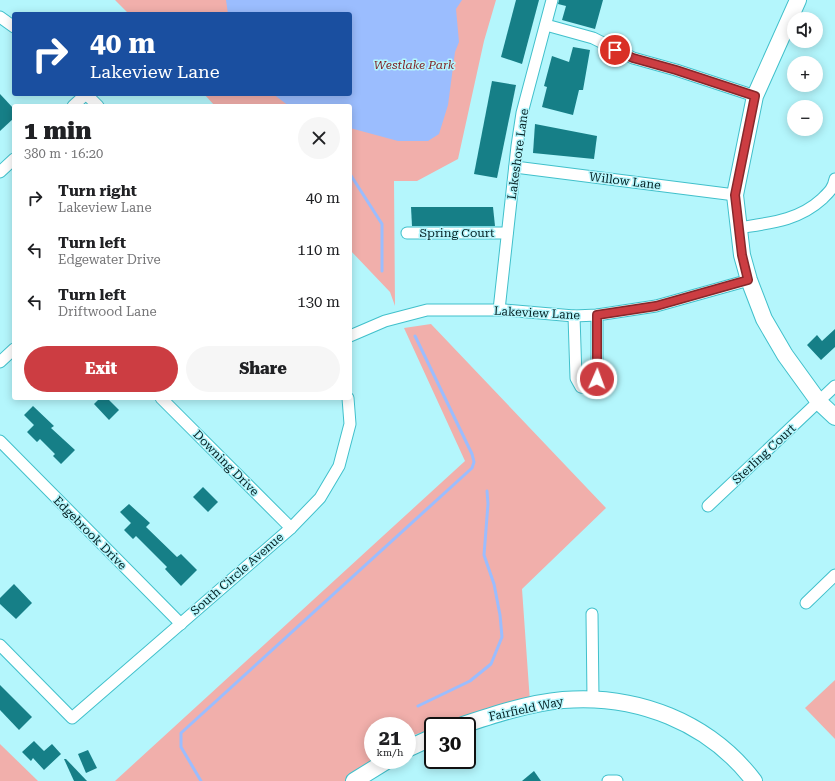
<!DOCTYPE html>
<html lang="en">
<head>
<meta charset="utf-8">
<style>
	body { margin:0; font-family:"Roboto Serif",serif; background:#f6f6f6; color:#202124; height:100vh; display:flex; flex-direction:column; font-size:15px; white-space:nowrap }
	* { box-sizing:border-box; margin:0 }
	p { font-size:13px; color:#757577 }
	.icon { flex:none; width:22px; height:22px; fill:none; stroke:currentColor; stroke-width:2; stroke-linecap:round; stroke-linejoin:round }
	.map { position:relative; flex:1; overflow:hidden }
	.panel { position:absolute; left:12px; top:104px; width:340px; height:296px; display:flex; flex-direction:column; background:#fff; border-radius:4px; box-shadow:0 2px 10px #0003 }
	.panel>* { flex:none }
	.banner { position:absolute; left:12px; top:12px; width:340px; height:84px; border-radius:4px; box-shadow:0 2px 10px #0003; background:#1a4fa0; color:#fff; overflow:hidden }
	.buttons { position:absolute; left:787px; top:12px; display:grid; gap:8px }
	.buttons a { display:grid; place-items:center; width:36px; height:36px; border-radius:50%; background:#fff; box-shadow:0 2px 10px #0003; font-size:20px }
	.speed { position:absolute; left:364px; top:717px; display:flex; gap:8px; font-size:20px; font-weight:700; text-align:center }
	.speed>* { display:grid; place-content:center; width:52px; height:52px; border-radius:50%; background:#fff; box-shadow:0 2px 10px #0003; line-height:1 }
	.speed small { font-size:10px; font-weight:400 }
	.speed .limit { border:2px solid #111; border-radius:6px; background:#fff; color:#111 }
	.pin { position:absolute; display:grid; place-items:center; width:34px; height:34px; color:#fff; margin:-17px; border:2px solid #fff; border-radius:50%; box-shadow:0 1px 4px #0007 }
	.me { position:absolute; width:44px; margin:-22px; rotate:2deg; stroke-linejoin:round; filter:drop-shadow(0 0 3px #0008) }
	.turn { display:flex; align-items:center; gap:14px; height:84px; padding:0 12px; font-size:18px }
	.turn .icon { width:52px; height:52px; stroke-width:2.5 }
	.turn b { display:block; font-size:28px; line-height:34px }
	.round { display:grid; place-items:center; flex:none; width:42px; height:42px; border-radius:21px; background:#f6f6f6 }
	.overview { display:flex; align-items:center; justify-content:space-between; height:68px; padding:0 12px }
	h1 { font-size:24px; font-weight:800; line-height:30px }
	.button { display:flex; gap:8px; margin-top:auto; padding:8px 12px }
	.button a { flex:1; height:46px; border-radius:24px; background:#cc3d42; color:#fff; font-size:16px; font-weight:800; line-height:46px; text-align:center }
	.button a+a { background:#f6f6f6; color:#202124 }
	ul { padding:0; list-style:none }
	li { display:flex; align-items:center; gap:12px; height:52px; padding:0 12px }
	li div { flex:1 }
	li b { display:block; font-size:15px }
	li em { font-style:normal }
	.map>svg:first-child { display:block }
	.green { fill:#f1afab }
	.water { fill:#9bbdfe }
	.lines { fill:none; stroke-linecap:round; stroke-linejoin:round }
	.stream { stroke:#9bbdfe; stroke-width:3 }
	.building { fill:#167f87 }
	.street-casing { stroke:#41c0cb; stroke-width:13 }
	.secondary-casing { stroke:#41c0cb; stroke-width:18 }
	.street { stroke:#fff; stroke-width:11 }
	.secondary { stroke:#fff; stroke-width:16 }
	.route-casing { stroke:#85282b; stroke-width:10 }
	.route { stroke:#cc3d42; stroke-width:7 }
	.labels { text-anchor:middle; stroke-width:3; stroke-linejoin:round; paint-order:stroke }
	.park-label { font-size:12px; font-style:italic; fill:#822327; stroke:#b4f6fc }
	.street-label { font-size:12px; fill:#041f22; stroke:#b4f6fc }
</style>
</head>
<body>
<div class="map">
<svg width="835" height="781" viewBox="0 0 835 781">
	<rect width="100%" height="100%" fill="#b4f6fc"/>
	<g class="green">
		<polygon points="115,0 496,0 484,41 458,159 417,181 394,181 395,306 390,292 350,250 350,106 215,106 204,94 350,94 350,14 129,14"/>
		<polygon points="431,324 606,508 522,589 530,702 445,726 433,726 433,729 407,737 407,726 373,726 373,760 347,781 115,781 465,461 404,328"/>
		<polygon points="835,680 835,739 805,708"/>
		<polygon points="0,744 38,781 0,781"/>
	</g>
	<polygon class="water" points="226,0 462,0 456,9 459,42 455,52 448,105 439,134 428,141 398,141 350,128 350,106 289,106 273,94 350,94 350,14 228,14"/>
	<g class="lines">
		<g class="stream">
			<polyline points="350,174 382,224 382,271"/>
			<polyline points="418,706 470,681 491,664 502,637 500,615 494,584 484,555 488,504 487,491"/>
			<polyline points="201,781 181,747 181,733 472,468 474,462 472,454 415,336"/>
		</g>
	</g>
	<g class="building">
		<polygon points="516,0 539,0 522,64 501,57"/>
		<polygon points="559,0 603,0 595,29 562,20 566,6 558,4"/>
		<polygon points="573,47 590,50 583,90 579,90 573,115 542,107 547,87 544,86 552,56 569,62"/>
		<polygon points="492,81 516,85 497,178 474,174"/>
		<polygon points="0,94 14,109 14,118 0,131"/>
		<polygon points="535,124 597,136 594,159 533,153"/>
		<polygon points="411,207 493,207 495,226 412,226"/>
		<polygon points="835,329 835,347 821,360 807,345 817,335 822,341"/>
		<polygon points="100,398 107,398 119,410 109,420 94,404"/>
		<polygon points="33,406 54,426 51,428 75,450 61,464 53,456 55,454 40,439 37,442 27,432 34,425 24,415"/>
		<polygon points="203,487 218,502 208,512 193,497"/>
		<polygon points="129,504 150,523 146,527 177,557 181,554 197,570 181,586 165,569 167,567 136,536 133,539 124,530 131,523 120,512"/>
		<polygon points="14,584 32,603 16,619 0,604 0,598"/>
		<polygon points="0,685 32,717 19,730 0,710"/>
		<polygon points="34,741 44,751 52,744 61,754 44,770 33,758 31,761 22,752"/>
		<polygon points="88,750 97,768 86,773 78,754"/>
		<polygon points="64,759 66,759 87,781 74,781"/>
		<polygon points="534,771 541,781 522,781"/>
	</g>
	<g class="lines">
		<g class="street-casing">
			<g id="street">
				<polyline points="0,17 14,27"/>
				<polyline points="546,25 593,38 633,58 676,70 755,96"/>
				<polyline points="86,94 98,106"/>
				<polyline points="73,106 86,94"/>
				<polyline points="515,167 735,195"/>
				<polyline points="0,172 14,159"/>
				<path d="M738,228C769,223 798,221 822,199C829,192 833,189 835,179"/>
				<polyline points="407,233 507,233"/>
				<polyline points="499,310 517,146 522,113 552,0"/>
				<polyline points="574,316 576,378 581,387 587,388 594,386 597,379 597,315"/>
				<polyline points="350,336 385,321 427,310 505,310 574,316 597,315 656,306 749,280"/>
				<polyline points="0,362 14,349"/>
				<polyline points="161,398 291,528"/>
				<polyline points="0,441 181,624"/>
				<polyline points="708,506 835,386"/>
				<polyline points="806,603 835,575"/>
				<polyline points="592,614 593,699"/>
				<polyline points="0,645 72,718 291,528 320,498 339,466 350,424 348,398"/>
				<polyline points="608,781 617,781"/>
			</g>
		</g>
		<g class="secondary-casing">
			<g id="secondary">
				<polyline points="798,0 755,96 735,195 742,255 749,280 764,319 785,355 819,402 835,417"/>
				<path d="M460,726C493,715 529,703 563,700C637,694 709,722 754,781"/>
				<polyline points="407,749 433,737"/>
				<polyline points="354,781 388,760"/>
			</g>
		</g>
		<use href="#street" class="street"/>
		<use href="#secondary" class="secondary"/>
	</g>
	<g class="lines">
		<g class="route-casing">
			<polyline id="route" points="597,379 597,315 656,306 748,280 742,255 735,195 755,96 676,70 633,58 615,50"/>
		</g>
		<use href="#route" class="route"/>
	</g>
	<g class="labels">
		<g class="park-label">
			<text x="414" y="69">Westlake Park</text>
		</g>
		<g class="street-label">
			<text transform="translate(518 154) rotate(-82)" y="4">Lakeshore Lane</text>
			<text transform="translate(625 181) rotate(7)" y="4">Willow Lane</text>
			<text x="457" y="237">Spring Court</text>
			<text transform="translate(537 313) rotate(3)" y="4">Lakeview Lane</text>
			<text transform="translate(764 454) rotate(-43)" y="4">Sterling Court</text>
			<text transform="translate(226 463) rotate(45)" y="4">Downing Drive</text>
			<text transform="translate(90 533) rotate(45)" y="4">Edgebrook Drive</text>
			<text transform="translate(237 574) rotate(-41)" y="4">South Circle Avenue</text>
			<text transform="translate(526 709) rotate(-12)" y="4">Fairfield Way</text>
		</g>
	</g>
</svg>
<div class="buttons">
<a><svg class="icon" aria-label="sound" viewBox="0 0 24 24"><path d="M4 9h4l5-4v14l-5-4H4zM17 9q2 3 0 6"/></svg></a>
<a>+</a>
<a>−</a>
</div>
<div class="speed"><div>21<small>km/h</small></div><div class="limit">30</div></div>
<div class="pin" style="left:615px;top:50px;background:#d93025"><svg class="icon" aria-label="arrive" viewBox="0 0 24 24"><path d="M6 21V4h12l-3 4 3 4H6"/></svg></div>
<svg class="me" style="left:597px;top:379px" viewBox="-20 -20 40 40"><circle r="17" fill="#cc3d42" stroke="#fff" stroke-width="3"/><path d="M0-11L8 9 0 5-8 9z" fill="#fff"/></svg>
<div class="banner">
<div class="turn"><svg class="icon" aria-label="right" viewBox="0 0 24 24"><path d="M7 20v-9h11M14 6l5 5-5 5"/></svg><div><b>40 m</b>Lakeview Lane</div></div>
</div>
<section class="panel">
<div class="overview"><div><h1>1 min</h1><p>380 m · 16:20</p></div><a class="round"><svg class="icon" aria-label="close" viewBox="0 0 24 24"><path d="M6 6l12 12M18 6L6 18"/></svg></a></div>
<ul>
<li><svg class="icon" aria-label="right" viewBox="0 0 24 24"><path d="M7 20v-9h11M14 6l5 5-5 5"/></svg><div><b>Turn right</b><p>Lakeview Lane</p></div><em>40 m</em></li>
<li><svg class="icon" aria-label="left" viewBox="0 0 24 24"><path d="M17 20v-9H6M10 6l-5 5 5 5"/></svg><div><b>Turn left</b><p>Edgewater Drive</p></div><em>110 m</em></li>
<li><svg class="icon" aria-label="left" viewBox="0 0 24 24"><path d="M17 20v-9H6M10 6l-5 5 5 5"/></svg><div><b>Turn left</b><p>Driftwood Lane</p></div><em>130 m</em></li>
</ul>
<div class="button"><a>Exit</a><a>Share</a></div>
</section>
</div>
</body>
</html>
